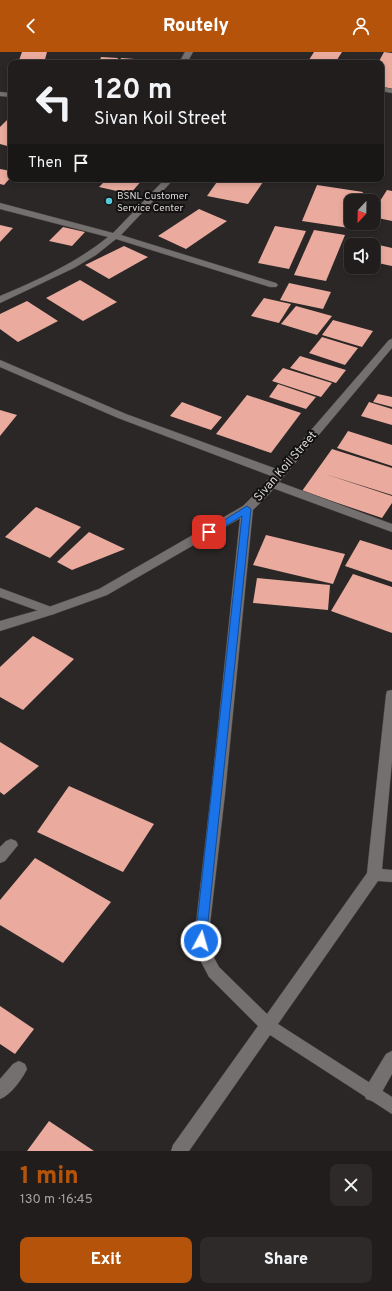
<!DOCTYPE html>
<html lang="en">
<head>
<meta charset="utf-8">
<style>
	body { margin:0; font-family:Overpass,sans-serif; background:#2d2a29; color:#f1f3f6; height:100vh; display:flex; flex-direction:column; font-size:15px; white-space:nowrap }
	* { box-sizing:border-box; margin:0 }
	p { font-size:13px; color:#a2a2a3 }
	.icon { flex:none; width:22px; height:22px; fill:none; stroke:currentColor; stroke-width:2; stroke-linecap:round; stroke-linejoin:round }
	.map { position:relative; height:1099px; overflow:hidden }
	.panel { display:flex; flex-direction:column; background:#201d1c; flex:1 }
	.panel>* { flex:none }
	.banner { position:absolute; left:8px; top:8px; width:376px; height:122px; border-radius:8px; box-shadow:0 2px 6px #0003,0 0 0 1px #3d3b3b; background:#201d1c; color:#f1f3f6; overflow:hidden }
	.needle { width:26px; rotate:202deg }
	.buttons { position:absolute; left:344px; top:142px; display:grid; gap:8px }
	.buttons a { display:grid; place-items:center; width:36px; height:36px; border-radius:8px; background:#201d1c; box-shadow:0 2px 6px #0003,0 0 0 1px #3d3b3b; font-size:20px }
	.pin { position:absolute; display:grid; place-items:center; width:34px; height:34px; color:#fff; margin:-17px; border-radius:8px; box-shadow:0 2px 6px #0006 }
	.me { position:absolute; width:44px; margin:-22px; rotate:6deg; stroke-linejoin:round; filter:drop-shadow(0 0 3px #0008) }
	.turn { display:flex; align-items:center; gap:14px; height:84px; padding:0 20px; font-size:18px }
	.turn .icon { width:52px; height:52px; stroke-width:2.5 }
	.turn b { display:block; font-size:28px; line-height:34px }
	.then { display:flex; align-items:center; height:38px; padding:0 20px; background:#0003; gap:8px; font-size:15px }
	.round { display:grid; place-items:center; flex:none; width:42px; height:42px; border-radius:8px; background:#2d2a29 }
	.head { display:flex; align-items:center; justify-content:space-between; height:68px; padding:0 20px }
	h1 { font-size:24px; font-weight:800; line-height:30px; color:#b45309 }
	.button { display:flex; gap:8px; margin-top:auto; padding:8px 20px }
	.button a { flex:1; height:46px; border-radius:8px; background:#b45309; color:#fff; font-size:16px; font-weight:800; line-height:46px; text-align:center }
	.button a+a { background:#2d2a29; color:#f1f3f6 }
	header { display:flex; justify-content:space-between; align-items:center; height:52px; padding:0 20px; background:#b45309; color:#fff; font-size:18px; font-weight:800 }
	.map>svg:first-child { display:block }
	.building { fill:#eaab9e }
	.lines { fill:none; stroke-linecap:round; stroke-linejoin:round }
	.service-casing { stroke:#474443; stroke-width:1 }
	.minor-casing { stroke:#474443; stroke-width:1 }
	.tertiary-casing { stroke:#474443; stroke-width:1 }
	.service { fill:#74706f; fill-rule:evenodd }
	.minor { fill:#74706f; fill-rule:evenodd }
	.tertiary { fill:#74706f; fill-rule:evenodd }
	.route { fill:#1a73e8; stroke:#114b97 }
	.poi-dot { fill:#55cadf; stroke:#121010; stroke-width:1.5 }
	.labels { text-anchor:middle; stroke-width:4; stroke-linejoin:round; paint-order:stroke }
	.far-poi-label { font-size:10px; fill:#dad8d7; stroke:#121010; text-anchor:start }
	.street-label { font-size:12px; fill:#dad8d7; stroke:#121010 }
</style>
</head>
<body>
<header><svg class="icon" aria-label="back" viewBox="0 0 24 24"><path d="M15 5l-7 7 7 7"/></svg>Routely<svg class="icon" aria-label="person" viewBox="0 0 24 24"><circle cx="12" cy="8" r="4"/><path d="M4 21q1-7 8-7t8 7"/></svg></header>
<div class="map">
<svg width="392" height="1099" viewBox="0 0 392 1099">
	<rect width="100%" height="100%" fill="#2a2726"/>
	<g class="building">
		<polygon points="22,0 47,0 44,11 18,11"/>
		<polygon points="314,0 342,0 335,11 307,11"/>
		<polygon points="384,0 392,1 392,37 381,36 381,11 378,11"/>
		<polygon points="101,5 118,6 116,11 99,11"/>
		<polygon points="121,6 163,9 163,11 119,11"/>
		<polygon points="67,8 88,9 88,11 67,11"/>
		<polygon points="11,64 11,95 0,92 0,75"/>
		<polygon points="0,117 11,119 11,125 4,133 0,132"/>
		<polygon points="107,127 143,127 130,142 99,135"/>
		<polygon points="219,127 247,127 263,130 248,152 207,144"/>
		<polygon points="317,133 363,140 359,149 351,149 351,170 349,176 302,169"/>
		<polygon points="387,138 392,139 392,169 373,165 373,160"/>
		<polygon points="199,157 227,169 186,197 158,184"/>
		<polygon points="0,173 13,176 0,190"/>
		<polygon points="275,174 306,179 289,217 258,211"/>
		<polygon points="63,175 85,180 72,194 49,189"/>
		<polygon points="314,178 345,183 326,229 294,223"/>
		<polygon points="379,193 392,196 392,214 373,210 373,204"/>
		<polygon points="124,194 148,205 109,227 85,213"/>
		<polygon points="80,228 117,250 83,269 46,246"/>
		<polygon points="289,231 331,240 323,257 280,248"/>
		<polygon points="264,246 291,252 279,271 251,264"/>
		<polygon points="27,249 58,269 18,290 0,277 0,262"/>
		<polygon points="296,254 332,264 317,283 281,272"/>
		<polygon points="333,268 373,279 362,295 322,283"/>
		<polygon points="322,285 358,296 345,313 309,301"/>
		<polygon points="300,304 346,318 336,331 290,316"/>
		<polygon points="283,316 332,331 321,345 272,329"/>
		<polygon points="278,332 316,345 306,357 269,345"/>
		<polygon points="378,342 392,345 392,355 373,350"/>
		<polygon points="247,343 301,361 271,401 216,382"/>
		<polygon points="182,350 222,365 211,378 170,364"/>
		<polygon points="369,350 392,357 392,373 361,364"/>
		<polygon points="0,358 17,363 0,384"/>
		<polygon points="348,379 392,393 392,414 337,396"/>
		<polygon points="332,397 392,416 392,443 325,422 392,444 392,451 382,466 302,439"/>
		<polygon points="36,455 81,475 50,506 5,485"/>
		<polygon points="89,480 125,497 72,518 57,510"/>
		<polygon points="266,483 345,502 333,532 253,513"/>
		<polygon points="360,488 392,498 392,530 345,514"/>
		<polygon points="353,522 392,535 392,581 331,559"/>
		<polygon points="257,526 330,533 328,558 253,551"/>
		<polygon points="33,584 74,607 23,658 0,645 0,615"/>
		<polygon points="0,690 39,714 4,743 0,740"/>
		<polygon points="69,734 154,772 123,820 37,780"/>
		<polygon points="35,806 111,850 63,911 0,873 0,848"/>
		<polygon points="0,954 34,977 15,1002 0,992"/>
		<polygon points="49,1069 94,1099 27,1099"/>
	</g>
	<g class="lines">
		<g class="service-casing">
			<polygon id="service" points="392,999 392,1022 378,1047 372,1049 366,1047 364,1041 366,1035 386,1002"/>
		</g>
		<g class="minor-casing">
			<g id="minor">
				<polygon points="185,0 193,0 187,11 179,11"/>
				<polygon points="381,35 392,37 392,41 381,39"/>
				<polygon points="0,40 11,41 11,45 0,44"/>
				<path d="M165,127H174L121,183L276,231L278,233L276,235H270L116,187L96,203L74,216L0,251V244C38,228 76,211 108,185L0,157V151L113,181Z"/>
				<polygon points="0,308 126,362 282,419 283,422 282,425 274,425 118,366 0,315"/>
				<polygon points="271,427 392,472 392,480 267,434 265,431 267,428"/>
				<polygon points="247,453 251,454 253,457 225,742 208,889 212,902 219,915 267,962 367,821 386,643 387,639 392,638 392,709 382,817 392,818 392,830 378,829 278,972 392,1045 392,1062 270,983 189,1099 171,1099 173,1093 258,974 209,925 198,904 194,889 211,742 241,457 243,454"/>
				<polygon points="0,536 54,556 56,559 54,562 50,563 0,545"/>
				<polygon points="11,787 16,789 18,793 5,809 0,811 0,795 6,789"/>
				<path d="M19,1009L25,1012L27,1017C22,1027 11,1043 0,1047V1027L13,1012Z"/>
			</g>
		</g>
		<g class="tertiary-casing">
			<polygon id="tertiary" points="392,287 392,296 269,442 251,460 107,543 54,562 0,579 0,569 46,556 99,537 243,454 261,436 389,288"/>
		</g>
		<use href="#service" class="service"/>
		<use href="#minor" class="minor"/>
		<use href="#tertiary" class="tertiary"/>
	</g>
	<polygon class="route" points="247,454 251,457 206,889 205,892 201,894 197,892 195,889 242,464 212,482 206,482 205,480"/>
	<circle class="poi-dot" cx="109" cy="149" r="4"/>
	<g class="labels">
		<g class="far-poi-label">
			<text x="117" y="147">BSNL Customer<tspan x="117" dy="12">Service Center</tspan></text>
		</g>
		<g class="street-label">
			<text transform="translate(285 414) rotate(-49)" y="4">Sivan Koil Street</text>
		</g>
	</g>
</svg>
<div class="buttons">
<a><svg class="needle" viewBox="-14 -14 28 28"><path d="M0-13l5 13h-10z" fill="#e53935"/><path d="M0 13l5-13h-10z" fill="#a2a2a3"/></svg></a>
<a><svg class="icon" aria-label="sound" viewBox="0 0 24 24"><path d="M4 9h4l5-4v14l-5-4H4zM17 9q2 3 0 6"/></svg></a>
</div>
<div class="pin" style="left:209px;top:480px;background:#d93025"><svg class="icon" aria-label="arrive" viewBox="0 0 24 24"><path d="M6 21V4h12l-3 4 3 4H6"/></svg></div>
<svg class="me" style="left:201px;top:889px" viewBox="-20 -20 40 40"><circle r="17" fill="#1a73e8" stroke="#fff" stroke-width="3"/><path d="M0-11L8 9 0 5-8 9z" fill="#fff"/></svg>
<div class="banner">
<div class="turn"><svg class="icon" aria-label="left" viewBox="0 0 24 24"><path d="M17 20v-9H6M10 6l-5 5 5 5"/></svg><div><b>120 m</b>Sivan Koil Street</div></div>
<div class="then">Then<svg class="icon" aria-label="arrive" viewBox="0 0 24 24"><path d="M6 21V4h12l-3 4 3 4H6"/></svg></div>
</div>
</div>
<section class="panel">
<div class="head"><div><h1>1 min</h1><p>130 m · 16:45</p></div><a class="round"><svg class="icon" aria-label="close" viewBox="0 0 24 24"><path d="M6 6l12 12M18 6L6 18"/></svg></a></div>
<div class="button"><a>Exit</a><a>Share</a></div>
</section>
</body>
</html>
